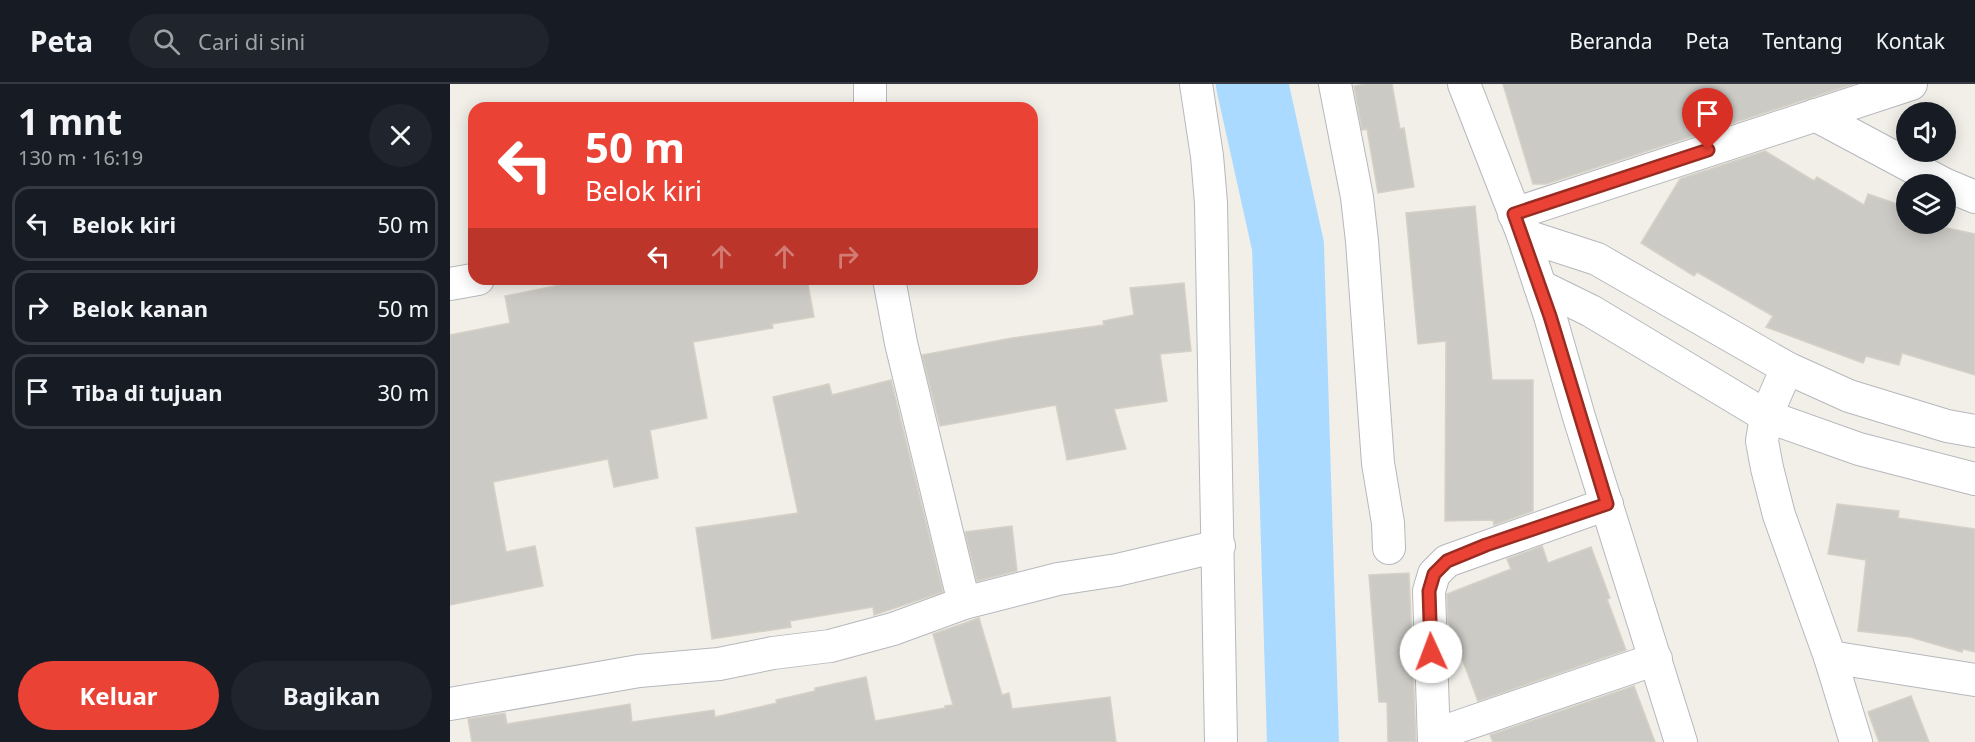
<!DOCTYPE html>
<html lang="id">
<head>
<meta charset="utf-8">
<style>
	body { margin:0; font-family:"Noto Sans",sans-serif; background:#20242c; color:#f1f3f6; height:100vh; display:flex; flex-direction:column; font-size:22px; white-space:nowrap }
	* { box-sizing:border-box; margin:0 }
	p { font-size:20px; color:#9ea1a6 }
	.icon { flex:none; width:33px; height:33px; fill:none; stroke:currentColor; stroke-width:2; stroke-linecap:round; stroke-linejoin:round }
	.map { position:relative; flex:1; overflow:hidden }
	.sheet { display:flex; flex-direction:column; background:#171b24; width:450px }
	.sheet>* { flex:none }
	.hud { position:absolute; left:18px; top:18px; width:570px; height:183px; border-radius:18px; box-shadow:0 3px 15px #0003; background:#ea4335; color:#fff; overflow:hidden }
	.controls { position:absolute; left:1446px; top:18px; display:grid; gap:12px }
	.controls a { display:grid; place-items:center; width:60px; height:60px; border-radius:50%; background:#171b24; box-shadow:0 3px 15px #0003; font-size:30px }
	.pin { position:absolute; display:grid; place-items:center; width:51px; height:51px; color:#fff; margin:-62px -26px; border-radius:50% 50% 50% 0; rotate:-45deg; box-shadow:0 0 6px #0007 }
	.pin .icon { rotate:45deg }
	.me { position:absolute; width:66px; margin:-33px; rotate:358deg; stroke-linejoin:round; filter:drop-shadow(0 0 4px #0008) }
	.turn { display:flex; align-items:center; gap:21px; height:126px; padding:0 18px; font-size:27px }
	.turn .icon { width:78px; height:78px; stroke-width:2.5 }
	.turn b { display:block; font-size:42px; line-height:51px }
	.lanes { display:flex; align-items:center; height:57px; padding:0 18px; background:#0003; justify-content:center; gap:30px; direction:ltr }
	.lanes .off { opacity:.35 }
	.round { display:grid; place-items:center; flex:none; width:63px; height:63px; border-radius:32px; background:#20242c }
	.head { display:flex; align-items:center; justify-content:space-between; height:102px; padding:0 18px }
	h1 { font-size:36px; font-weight:700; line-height:45px }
	.button { display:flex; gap:12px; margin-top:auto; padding:12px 18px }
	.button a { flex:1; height:69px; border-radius:36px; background:#ea4335; color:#fff; font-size:24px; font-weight:700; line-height:69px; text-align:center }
	.button a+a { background:#20242c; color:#f1f3f6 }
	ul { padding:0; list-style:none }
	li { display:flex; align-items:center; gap:18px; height:75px; margin:0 12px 9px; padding:0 6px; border:3px solid #363941; border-radius:18px }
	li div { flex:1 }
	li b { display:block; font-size:22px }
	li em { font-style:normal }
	header { display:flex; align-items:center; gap:36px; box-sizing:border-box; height:84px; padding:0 30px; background:#171b24; border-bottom:2px solid #363941 }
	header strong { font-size:28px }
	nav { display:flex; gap:33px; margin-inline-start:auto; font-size:21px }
	.search { width:420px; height:54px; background:#20242c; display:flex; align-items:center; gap:15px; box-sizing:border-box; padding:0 21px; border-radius:33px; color:#9ea1a6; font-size:22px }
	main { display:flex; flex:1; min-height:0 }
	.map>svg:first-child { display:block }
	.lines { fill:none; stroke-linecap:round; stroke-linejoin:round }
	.river { stroke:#aadaff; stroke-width:72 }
	.building { fill:#cccac5; stroke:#d6d1c6; stroke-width:1.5 }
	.street-casing { stroke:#b5b8bc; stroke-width:34 }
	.street { stroke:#fff; stroke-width:32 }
	.route-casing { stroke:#982c22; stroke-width:15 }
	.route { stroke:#ea4335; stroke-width:10 }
</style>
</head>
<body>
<header>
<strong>Peta</strong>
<div class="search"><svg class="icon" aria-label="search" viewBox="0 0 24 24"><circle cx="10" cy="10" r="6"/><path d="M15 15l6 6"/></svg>Cari di sini</div>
<nav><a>Beranda</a><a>Peta</a><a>Tentang</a><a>Kontak</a></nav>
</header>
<main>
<section class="sheet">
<div class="head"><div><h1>1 mnt</h1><p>130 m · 16:19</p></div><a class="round"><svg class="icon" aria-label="close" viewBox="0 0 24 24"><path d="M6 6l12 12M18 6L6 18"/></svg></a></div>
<ul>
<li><svg class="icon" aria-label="left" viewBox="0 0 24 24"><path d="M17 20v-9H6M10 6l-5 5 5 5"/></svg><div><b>Belok kiri</b></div><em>50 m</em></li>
<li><svg class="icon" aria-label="right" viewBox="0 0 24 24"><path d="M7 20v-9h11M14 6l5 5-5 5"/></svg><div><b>Belok kanan</b></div><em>50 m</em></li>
<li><svg class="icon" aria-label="arrive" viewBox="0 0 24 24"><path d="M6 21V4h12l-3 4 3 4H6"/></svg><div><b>Tiba di tujuan</b></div><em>30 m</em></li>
</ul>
<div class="button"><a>Keluar</a><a>Bagikan</a></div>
</section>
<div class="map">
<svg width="1525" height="658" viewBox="0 0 1525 658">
	<rect width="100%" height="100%" fill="#f1efe8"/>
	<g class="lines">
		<polyline class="river" points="802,0 838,162 853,658"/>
	</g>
	<g class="building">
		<polygon points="917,0 942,0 950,45 954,44 964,103 928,109 917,45 912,46 904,2"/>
		<polygon points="1053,0 1403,0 1096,100 1083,100"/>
		<polygon points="1315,67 1364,97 1367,93 1414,121 1418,110 1456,123 1456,140 1479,140 1525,150 1525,291 1452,269 1449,281 1416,272 1413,279 1316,243 1323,232 1247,188 1244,192 1191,159 1230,95"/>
		<polygon points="1025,122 1042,296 1083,296 1083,427 1044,441 1043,436 995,437 996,257 968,260 956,129"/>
		<polygon points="120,195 357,195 364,233 322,240 323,244 243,258 257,334 200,346 208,394 164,403 158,375 43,398 56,468 85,462 93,502 0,521 0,251 60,239 55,212 120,199"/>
		<polygon points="734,199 741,267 710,270 717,317 664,325 676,365 617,376 606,321 490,342 472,271 562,254 654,241 653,237 684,231 680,204"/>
		<polygon points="441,296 493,508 424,531 423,523 340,537 341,543 262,555 246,444 348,429 323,313 379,300 382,311"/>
		<polygon points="1387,420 1449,427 1448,434 1525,445 1525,568 1513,565 1512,568 1460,553 1408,547 1416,476 1378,470"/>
		<polygon points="562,442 567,487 527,497 515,448"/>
		<polygon points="1092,462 1098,479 1141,463 1160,514 1157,515 1176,566 1028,617 998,537 997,510 1061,485 1057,475"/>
		<polygon points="959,489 966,658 938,658 937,618 929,618 919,491"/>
		<polygon points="529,534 552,611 559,609 562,625 660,613 666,658 22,658 18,635 55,629 57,640 180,620 182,638 264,626 265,633 327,619 326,616 365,607 365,604 416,593 425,637 495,624 495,622 503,621 483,550"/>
		<polygon points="1184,602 1205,658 1043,658 1040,651"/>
		<polygon points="1461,612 1479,658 1429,658 1418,628"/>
	</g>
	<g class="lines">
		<g class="street-casing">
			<g id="street">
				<polyline points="420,0 420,24"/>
				<polyline points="746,0 757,72 761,119 771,658"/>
				<polyline points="885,0 907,113 912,157 928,379 938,439 939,464"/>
				<polyline points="1014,0 1073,151 1100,232 1129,333 1231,658"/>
				<polyline points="1365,31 1494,100"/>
				<polyline points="1496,101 1525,113"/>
				<polyline points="1064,130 1461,0"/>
				<polyline points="1073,151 1147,175 1337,284 1399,312 1497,342 1525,347"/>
				<polyline points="439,195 451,259 514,519"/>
				<polyline points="0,200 28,195"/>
				<polyline points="1090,202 1141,227 1316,332 1409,365 1525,395"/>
				<polyline points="1337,284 1316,332 1312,357 1317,384 1329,431 1380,573 1406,658"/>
				<polyline points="1380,573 1525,596"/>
				<polyline points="0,620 189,587 269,580 323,569 380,562 443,545 514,519 608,495 667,486 769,462"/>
				<polyline points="984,651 1206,575"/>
				<polyline points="984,658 979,507 984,490 997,477 1157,420"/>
			</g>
		</g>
		<use href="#street" class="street"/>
	</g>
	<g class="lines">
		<g class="route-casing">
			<polyline id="route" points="981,568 979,507 984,490 997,477 1036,461 1157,420 1100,232 1064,130 1258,66"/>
		</g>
		<use href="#route" class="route"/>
	</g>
</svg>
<div class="controls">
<a><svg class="icon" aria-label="sound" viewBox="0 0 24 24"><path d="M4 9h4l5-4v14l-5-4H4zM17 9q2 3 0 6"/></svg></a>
<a><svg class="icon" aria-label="layers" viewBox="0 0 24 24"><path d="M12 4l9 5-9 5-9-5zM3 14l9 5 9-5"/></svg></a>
</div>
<div class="pin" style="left:1258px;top:66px;background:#d93025"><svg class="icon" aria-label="arrive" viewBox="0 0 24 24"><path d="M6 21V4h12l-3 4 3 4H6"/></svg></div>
<svg class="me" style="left:981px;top:568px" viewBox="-20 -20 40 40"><circle r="19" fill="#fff"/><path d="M0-13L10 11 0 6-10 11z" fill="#ea4335"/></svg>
<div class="hud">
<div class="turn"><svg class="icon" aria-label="left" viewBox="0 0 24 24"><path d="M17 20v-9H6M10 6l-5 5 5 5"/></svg><div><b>50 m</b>Belok kiri</div></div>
<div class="lanes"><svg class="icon" aria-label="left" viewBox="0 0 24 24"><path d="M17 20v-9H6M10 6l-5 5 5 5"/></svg><svg class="icon off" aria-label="ahead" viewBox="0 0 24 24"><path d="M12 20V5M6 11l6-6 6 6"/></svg><svg class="icon off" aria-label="ahead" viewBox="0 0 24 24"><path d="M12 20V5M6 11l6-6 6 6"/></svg><svg class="icon off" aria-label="right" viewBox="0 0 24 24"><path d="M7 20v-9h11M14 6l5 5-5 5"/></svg></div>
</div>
</div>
</main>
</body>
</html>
